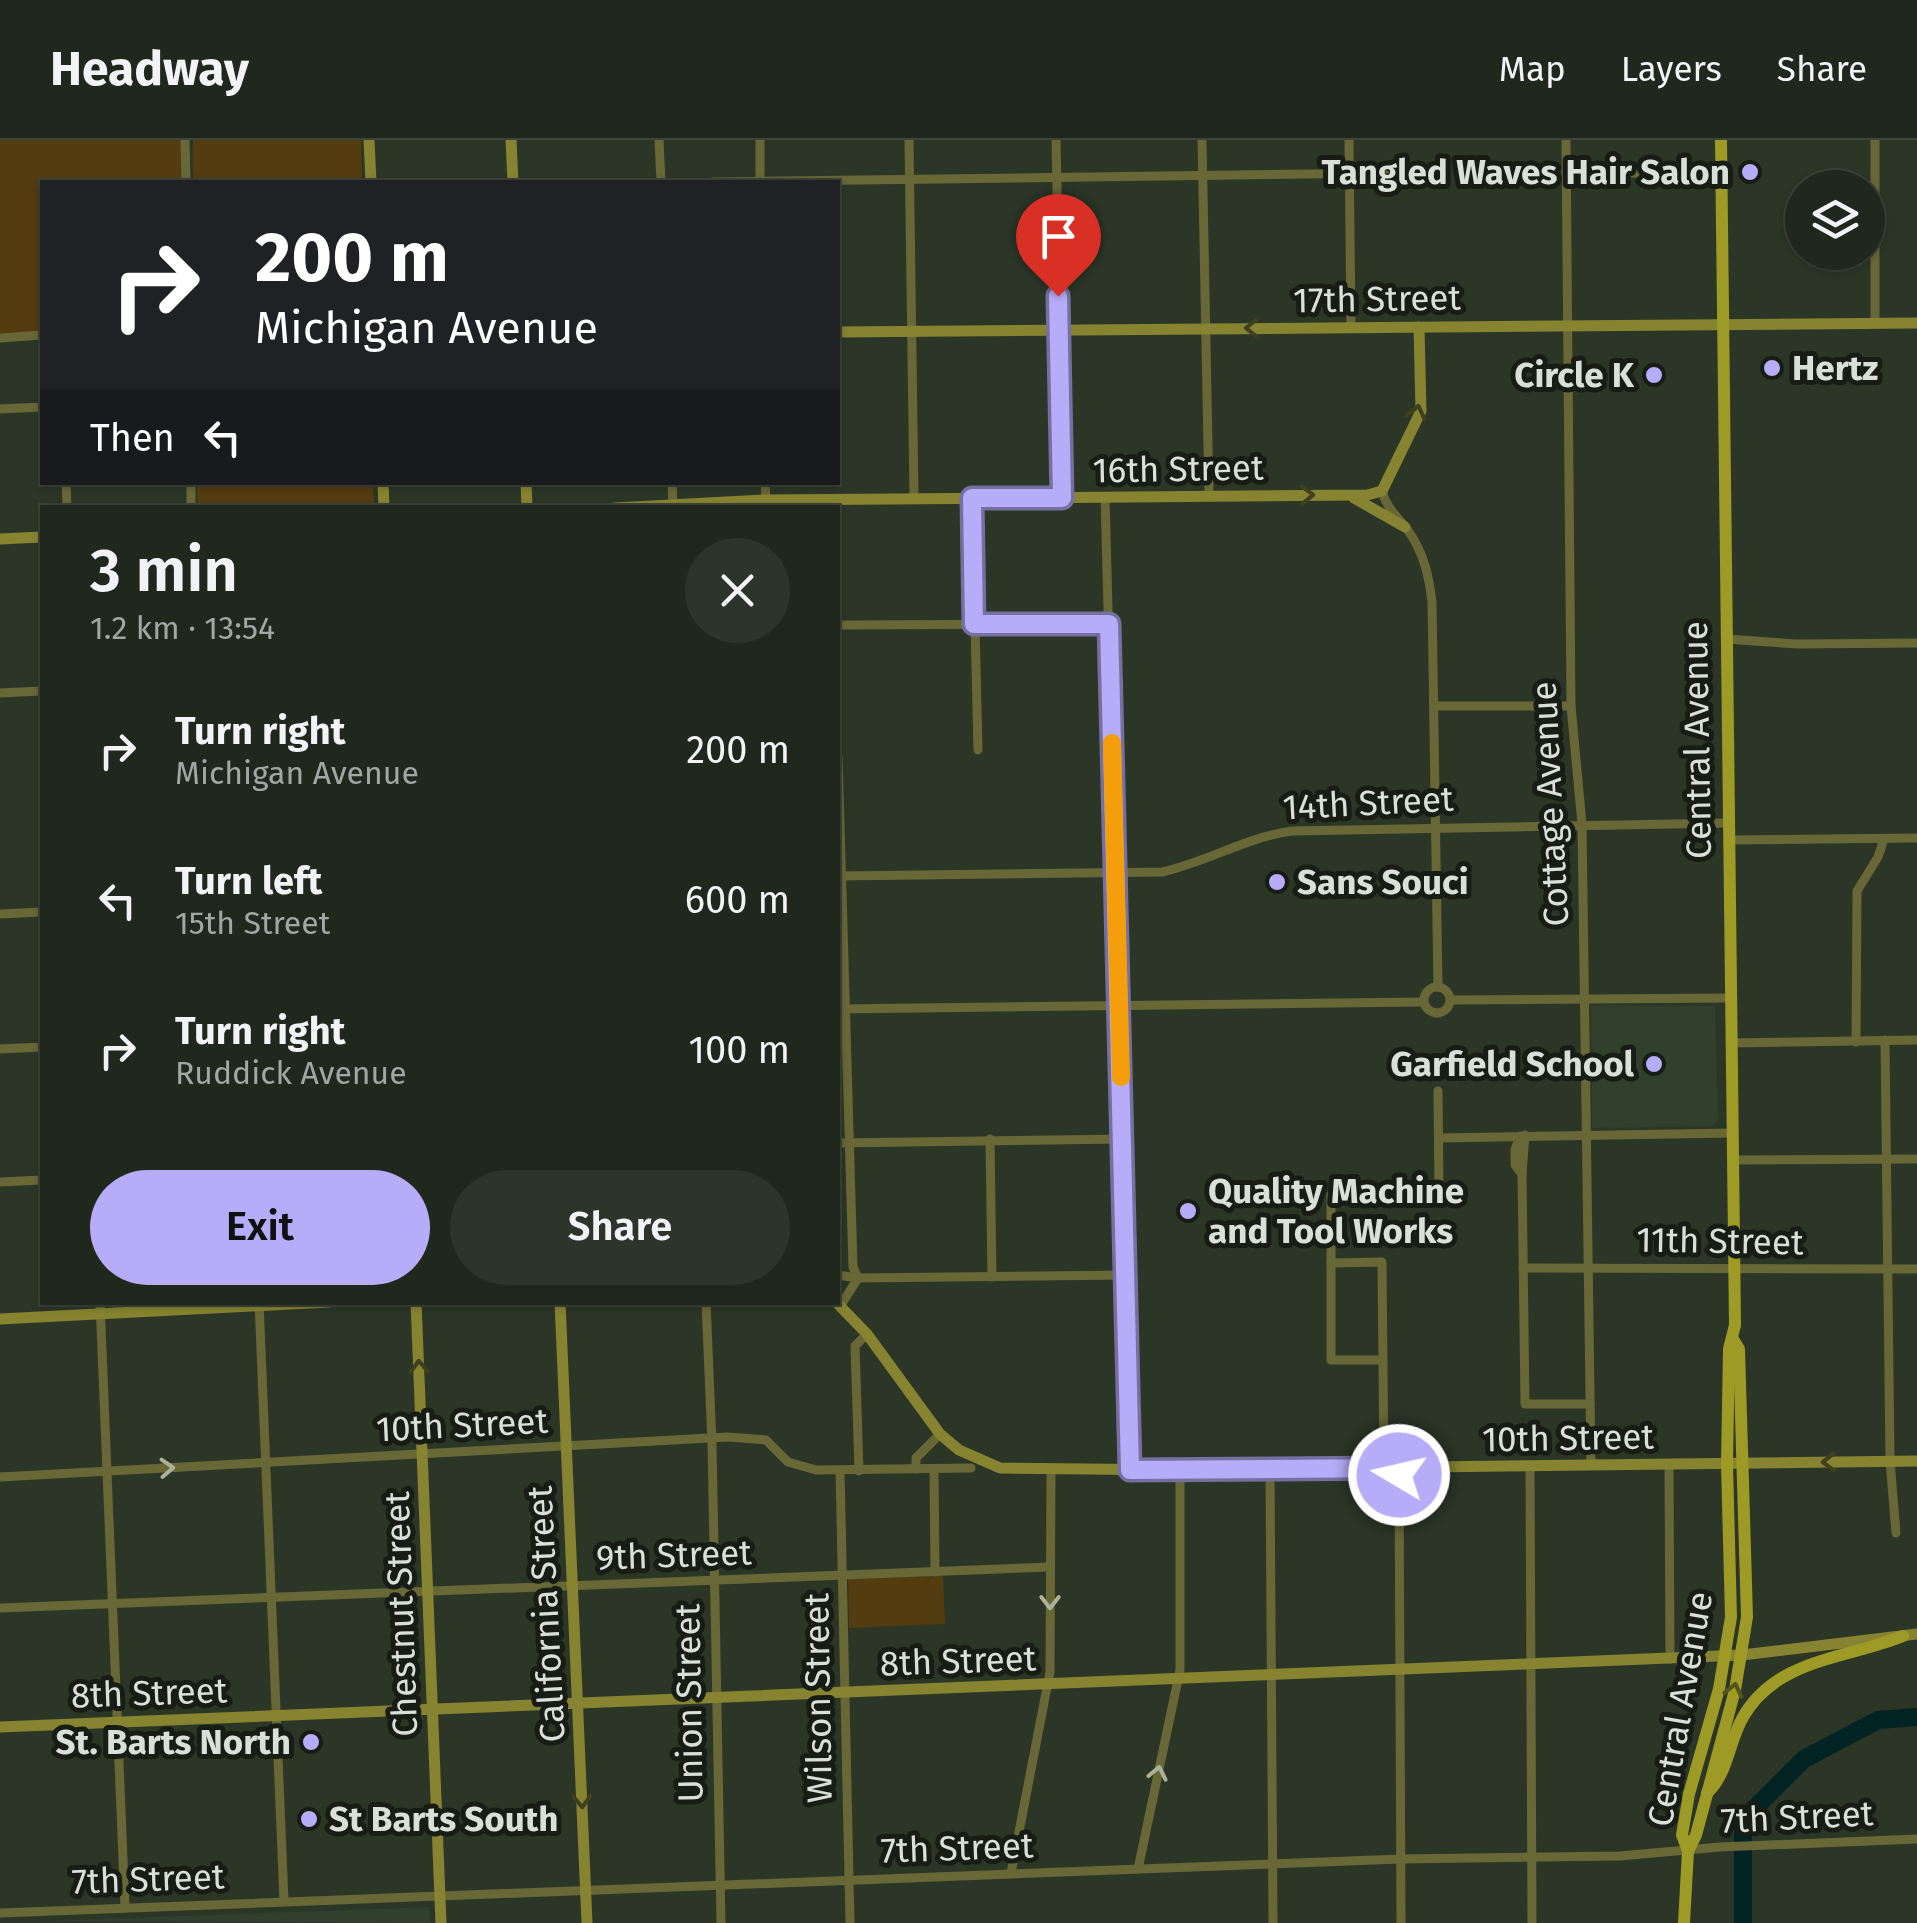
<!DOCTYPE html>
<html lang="en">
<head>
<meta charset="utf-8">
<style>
	body { margin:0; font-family:"Fira Sans",sans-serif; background:#2d342a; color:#f1f3f6; height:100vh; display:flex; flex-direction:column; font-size:38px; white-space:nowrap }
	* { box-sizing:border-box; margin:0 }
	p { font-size:32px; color:#a2a6a4 }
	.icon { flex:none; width:55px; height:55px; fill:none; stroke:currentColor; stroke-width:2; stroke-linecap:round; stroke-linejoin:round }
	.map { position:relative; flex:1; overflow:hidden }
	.details { position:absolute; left:40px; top:365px; width:800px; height:800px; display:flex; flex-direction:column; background:#20281d; border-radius:0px; box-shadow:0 2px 8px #0004,0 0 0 2px #3d443b }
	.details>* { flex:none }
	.hud { position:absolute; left:40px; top:40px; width:800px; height:305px; border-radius:0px; box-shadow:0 2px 8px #0004,0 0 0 2px #3d443b; background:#202124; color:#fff; overflow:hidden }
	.fabs { position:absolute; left:1785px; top:30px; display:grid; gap:20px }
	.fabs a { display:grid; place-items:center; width:100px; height:100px; border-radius:50%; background:#20281d; box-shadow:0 2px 8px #0004,0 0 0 2px #3d443b; font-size:50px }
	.pin { position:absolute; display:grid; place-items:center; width:85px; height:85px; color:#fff; margin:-102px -42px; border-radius:50% 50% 50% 0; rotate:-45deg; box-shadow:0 0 10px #0007 }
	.pin .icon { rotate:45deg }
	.me { position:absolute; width:110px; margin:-55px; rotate:279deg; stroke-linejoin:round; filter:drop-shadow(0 0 8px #0008) }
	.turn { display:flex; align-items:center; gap:35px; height:210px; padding:0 50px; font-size:45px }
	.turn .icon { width:130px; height:130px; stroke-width:2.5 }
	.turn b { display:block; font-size:70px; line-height:85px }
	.then { display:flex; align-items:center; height:95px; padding:0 50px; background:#0003; gap:20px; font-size:38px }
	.round { display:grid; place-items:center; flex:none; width:105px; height:105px; border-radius:52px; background:#2d342a }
	.head { display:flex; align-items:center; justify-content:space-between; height:170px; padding:0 50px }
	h1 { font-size:60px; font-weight:600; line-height:75px }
	.cta { display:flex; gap:20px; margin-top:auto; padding:20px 50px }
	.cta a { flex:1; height:115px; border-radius:60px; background:#b6acf8; color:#111; font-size:40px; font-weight:600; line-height:115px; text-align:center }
	.cta a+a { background:#2d342a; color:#f1f3f6 }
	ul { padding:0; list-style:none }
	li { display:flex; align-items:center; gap:30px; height:150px; padding:0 50px }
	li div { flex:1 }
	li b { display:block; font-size:38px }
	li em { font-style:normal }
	header { display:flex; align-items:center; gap:60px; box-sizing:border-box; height:140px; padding:0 50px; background:#20281d; border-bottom:2px solid #3d443b }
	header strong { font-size:48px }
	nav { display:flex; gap:55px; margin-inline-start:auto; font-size:35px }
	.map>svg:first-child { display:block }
	.built { fill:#30402c }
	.green { fill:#543c11 }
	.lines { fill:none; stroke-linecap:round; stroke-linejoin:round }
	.river { stroke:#012324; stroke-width:18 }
	.street { stroke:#686736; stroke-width:9 }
	.secondary { stroke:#868430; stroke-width:11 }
	.primary { stroke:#9d9a25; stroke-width:12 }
	.oneway { stroke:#3e401e }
	.oneway2 { stroke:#acb097 }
	.oneway3 { stroke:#53551c }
	.route-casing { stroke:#7670a1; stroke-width:25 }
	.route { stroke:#b6acf8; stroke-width:18 }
	.slow { stroke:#f59e0b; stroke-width:18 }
	.poi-dot { fill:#b6acf8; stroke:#171c15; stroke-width:4 }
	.labels { text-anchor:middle; stroke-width:10; stroke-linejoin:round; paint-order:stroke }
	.poi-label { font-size:35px; font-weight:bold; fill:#d9e0d7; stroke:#171c15; text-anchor:end }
	.street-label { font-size:35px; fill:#d9e0d7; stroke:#171c15 }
</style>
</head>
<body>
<header>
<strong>Headway</strong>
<nav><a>Map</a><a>Layers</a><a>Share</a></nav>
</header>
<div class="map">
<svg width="1917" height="1783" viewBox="0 0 1917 1783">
	<rect width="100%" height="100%" fill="#2b3627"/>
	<g class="built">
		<polygon points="1591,865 1715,866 1718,982 1712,986 1592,988"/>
		<polygon points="429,1767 430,1783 48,1781"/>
	</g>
	<g class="green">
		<polygon points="0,0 185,0 186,42 42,42 42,192 0,193"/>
		<polygon points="193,0 361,0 362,42 193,42"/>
		<polygon points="197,343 373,343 374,366 197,367"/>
		<polygon points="943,1436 945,1484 849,1488 848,1439"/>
	</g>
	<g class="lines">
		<polyline class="river" points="1743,1783 1743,1680 1804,1619 1878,1580 1917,1577"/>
		<g class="street">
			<polyline points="185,0 186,42"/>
			<polyline points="659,0 661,42"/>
			<polyline points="760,0 760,42"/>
			<polyline points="909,0 914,359"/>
			<polyline points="1056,0 1063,357"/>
			<polyline points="1202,0 1209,356"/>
			<polyline points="1349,0 1351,187"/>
			<polyline points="1566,0 1571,566 1582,684 1591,1325"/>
			<polyline points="1875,0 1875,184"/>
			<polyline points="1566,33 1721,33"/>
			<polyline points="713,42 1388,33"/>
			<polyline points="0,198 42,195"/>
			<polyline points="0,269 42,267"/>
			<polyline points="66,342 67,368"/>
			<polyline points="191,342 191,368"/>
			<polyline points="672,342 673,368"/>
			<polyline points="765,342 766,360"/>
			<path d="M1382,351C1387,370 1398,376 1409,392C1424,414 1429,436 1432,462L1438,847"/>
			<polyline points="1105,357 1131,1330"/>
			<polyline points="972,359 978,610"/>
			<polyline points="838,485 1109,484"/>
			<polyline points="1726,499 1797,504 1917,503"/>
			<polyline points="0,553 42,551"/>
			<polyline points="1434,566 1571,566"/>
			<polyline points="838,617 853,1127 858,1138"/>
			<polyline points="1729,700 1917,698"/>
			<path d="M838,736L1162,732C1207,722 1247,697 1292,691L1728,683"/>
			<polyline points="0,774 42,772"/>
			<circle cx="1437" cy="860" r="13"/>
			<polyline points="1450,860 1730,858"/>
			<polyline points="838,869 1423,862"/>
			<polyline points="1885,900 1890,1321 1896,1393"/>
			<polyline points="1856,902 1857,751 1878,717 1884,699"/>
			<polyline points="1731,903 1917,900"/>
			<polyline points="0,909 42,907"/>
			<polyline points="1520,996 1515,1010 1515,1025 1522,1034 1525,995"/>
			<polyline points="1439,998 1732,993"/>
			<polyline points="990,999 992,1137"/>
			<polyline points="838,1003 1123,999"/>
			<polyline points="1733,1020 1917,1019"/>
			<polyline points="1522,1034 1525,1264 1590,1264"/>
			<polyline points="0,1042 42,1040"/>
			<polyline points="1331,1123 1331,1055 1439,1055 1438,951"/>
			<polyline points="1523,1128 1917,1129"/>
			<polyline points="838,1135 858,1138"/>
			<polyline points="100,1162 125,1768"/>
			<polyline points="259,1162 284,1761"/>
			<polyline points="706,1162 712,1303 721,1783"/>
			<polyline points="841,1165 858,1138 1126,1135"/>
			<polyline points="1382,1220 1331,1220 1331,1123 1382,1122 1384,1328"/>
			<polyline points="1669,1324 1670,1519"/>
			<polyline points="1530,1326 1532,1783"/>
			<polyline points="1399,1328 1401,1783"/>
			<polyline points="916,1329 916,1318 940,1294"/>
			<polyline points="934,1329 935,1432"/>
			<polyline points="1270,1329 1273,1783"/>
			<polyline points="840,1331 850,1783"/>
			<polyline points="859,1331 855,1206 867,1194"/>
			<polyline points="0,1337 728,1297 766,1300 788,1322 816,1330 971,1328"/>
			<polyline points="0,1468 1050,1427"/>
			<polyline points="1138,1729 1180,1530 1180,1330"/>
			<polyline points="1011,1733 1050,1532 1051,1329"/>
			<polyline points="0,1773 1401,1719 1620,1716 1720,1707 1917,1699"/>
		</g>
		<g class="secondary">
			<polyline points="369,0 371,42"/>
			<polyline points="511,0 513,42"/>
			<polyline points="838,192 1917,183"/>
			<polyline points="383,342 384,368"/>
			<polyline points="526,342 527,368"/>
			<polyline points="1354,358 1405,387"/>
			<polyline points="614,368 766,360 1367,355 1382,351 1421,271 1419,187"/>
			<polyline points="0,399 42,397"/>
			<polyline points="416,1162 441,1783"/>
			<polyline points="560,1162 587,1783"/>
			<polyline points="836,1162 867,1194 940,1294 959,1310 1000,1328 1180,1330 1917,1321"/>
			<polyline points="0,1179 329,1162"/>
			<polyline points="0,1587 1742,1515 1917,1494"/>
		</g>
		<g class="primary">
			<path d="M1707,1653C1728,1634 1729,1601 1743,1577C1777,1518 1847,1519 1903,1496"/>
			<polyline points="1688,1711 1696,1695 1735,1550 1747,1477 1739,1209 1733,1199"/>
			<polyline points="1684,1783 1688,1711 1682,1695 1689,1654 1719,1549 1731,1477 1727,1324 1729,1209 1735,1185 1721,0"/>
		</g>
	</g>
	<defs><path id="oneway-chevron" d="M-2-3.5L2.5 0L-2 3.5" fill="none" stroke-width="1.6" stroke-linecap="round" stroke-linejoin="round" transform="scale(2.5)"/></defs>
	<g class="oneway">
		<use href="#oneway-chevron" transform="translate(1252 188) rotate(180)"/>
		<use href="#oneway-chevron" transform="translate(1417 272) rotate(-77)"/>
		<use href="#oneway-chevron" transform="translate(1307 355) rotate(-1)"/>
		<use href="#oneway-chevron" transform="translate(419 1227) rotate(-92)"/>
		<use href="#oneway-chevron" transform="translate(1829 1322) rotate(179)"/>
		<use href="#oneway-chevron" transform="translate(582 1661) rotate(88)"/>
	</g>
	<g class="oneway2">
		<use href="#oneway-chevron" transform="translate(167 1328) rotate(-3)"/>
		<use href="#oneway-chevron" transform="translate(1050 1462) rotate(90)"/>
		<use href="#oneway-chevron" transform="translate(1158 1633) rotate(-78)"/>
	</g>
	<use class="oneway3" href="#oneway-chevron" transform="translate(1734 1550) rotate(-77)"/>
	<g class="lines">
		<g class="route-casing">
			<polyline id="route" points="1058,156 1062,358 972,358 974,484 1109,484 1130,1330 1399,1328 1399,1335"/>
		</g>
		<use href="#route" class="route"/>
		<polyline class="slow" points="1112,603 1121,937"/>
	</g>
	<g class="poi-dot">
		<circle cx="1750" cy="32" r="10"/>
		<circle cx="1772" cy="228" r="10"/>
		<circle cx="1654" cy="235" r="10"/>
		<circle cx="1277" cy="742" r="10"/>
		<circle cx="1654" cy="924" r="10"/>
		<circle cx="1188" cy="1071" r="10"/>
		<circle cx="311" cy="1602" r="10"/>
		<circle cx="309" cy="1679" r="10"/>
	</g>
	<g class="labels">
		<g class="poi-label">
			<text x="1730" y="44">Tangled Waves Hair Salon</text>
			<text x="1792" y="240" text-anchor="start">Hertz</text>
			<text x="1634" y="247">Circle K</text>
			<text x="1297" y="754" text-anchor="start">Sans Souci</text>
			<text x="1634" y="936">Garfield School</text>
			<text x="1208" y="1063" text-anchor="start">Quality Machine<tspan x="1208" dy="40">and Tool Works</tspan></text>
			<text x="291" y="1614">St. Barts North</text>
			<text x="329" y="1691" text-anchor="start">St Barts South</text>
		</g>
		<g class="street-label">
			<text transform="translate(1377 159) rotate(-1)" y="12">17th Street</text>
			<text transform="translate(1178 329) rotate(-1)" y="12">16th Street</text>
			<text transform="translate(1697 600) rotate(-91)" y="12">Central Avenue</text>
			<text transform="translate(1368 663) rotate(-3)" y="12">14th Street</text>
			<text transform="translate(1550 664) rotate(-93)" y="12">Cottage Avenue</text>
			<text transform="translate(1720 1101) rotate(1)" y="12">11th Street</text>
			<text transform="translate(462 1285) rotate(-3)" y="12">10th Street</text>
			<text transform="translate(1568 1298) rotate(-1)" y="12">10th Street</text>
			<text transform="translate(674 1415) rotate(-2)" y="12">9th Street</text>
			<text transform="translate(401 1474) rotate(-92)" y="12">Chestnut Street</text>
			<text transform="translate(546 1474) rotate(-93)" y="12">California Street</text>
			<text transform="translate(958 1521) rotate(-2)" y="12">8th Street</text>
			<text transform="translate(149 1553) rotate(-2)" y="12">8th Street</text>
			<text transform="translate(818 1558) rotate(-91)" y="12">Wilson Street</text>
			<text transform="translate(689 1563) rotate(-91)" y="12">Union Street</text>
			<text transform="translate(1680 1569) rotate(-80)" y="12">Central Avenue</text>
			<text transform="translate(1797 1677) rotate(-3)" y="12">7th Street</text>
			<text transform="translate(957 1708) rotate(-2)" y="12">7th Street</text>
			<text transform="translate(148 1739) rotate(-2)" y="12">7th Street</text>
		</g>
	</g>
</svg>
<div class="fabs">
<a><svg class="icon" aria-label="layers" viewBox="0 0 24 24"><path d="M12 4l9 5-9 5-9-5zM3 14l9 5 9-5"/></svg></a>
</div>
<div class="pin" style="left:1058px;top:156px;background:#d93025"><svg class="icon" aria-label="arrive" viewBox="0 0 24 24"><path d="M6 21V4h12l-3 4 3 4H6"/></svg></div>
<svg class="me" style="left:1399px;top:1335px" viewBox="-20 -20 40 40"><circle r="17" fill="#b6acf8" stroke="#fff" stroke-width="3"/><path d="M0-11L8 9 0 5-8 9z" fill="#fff"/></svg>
<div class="hud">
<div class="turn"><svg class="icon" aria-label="right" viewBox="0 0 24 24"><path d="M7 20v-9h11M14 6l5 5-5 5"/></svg><div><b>200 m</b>Michigan Avenue</div></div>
<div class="then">Then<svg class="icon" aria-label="left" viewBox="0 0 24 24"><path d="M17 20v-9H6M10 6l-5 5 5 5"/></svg></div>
</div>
<section class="details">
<div class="head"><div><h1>3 min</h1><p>1.2 km · 13:54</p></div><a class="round"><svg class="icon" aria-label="close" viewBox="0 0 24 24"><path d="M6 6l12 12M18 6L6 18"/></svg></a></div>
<ul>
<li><svg class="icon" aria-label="right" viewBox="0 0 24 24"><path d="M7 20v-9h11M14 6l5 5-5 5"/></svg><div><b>Turn right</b><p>Michigan Avenue</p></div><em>200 m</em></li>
<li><svg class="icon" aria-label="left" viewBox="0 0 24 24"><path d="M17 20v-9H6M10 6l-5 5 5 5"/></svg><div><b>Turn left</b><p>15th Street</p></div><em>600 m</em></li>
<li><svg class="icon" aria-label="right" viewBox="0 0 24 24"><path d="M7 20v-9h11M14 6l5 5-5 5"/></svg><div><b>Turn right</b><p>Ruddick Avenue</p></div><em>100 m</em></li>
</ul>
<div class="cta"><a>Exit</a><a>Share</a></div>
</section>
</div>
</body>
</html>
